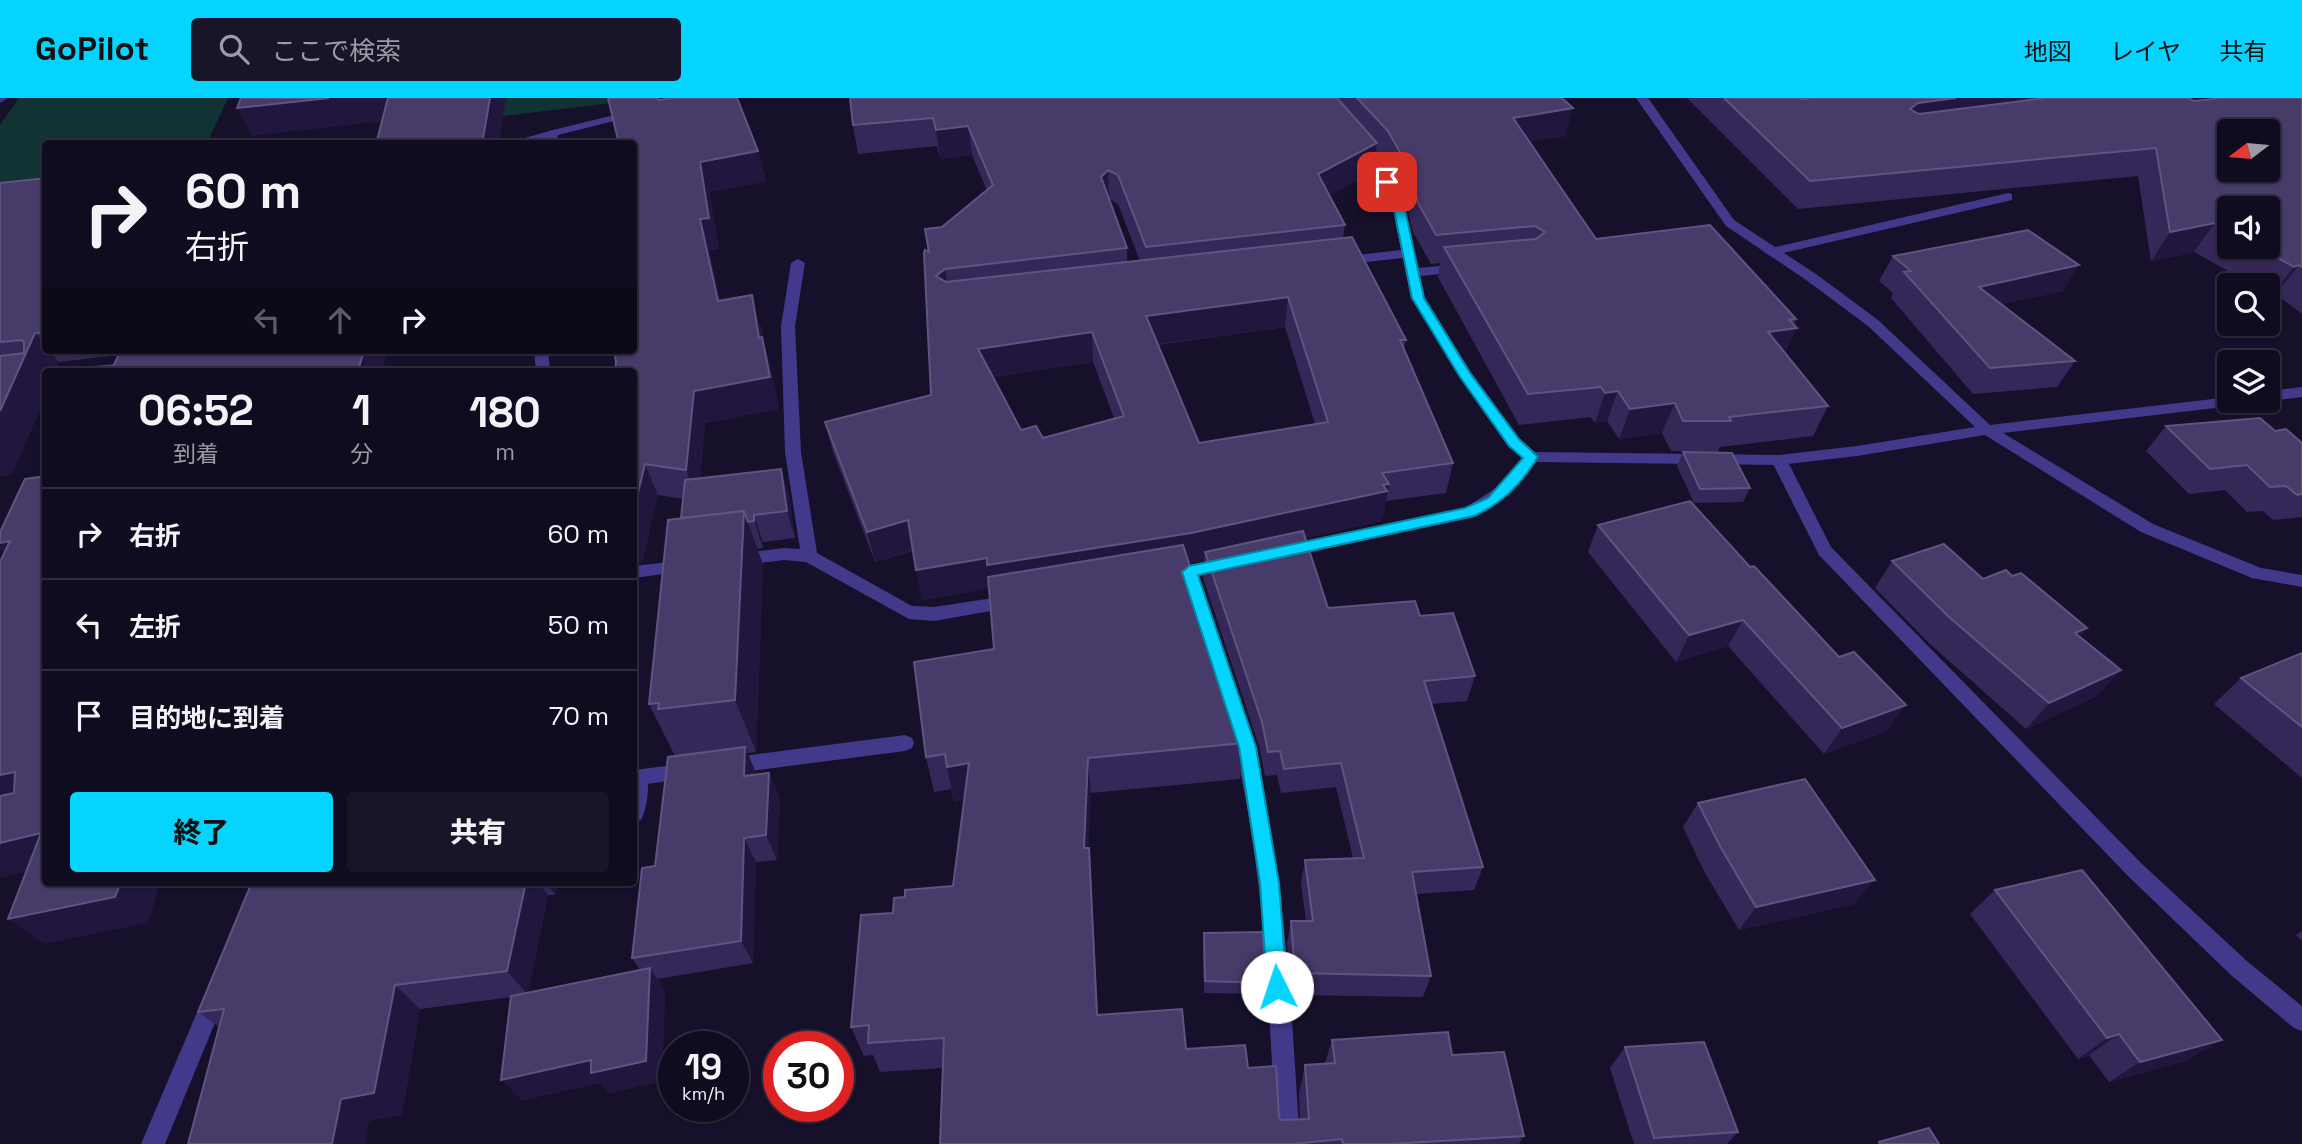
<!DOCTYPE html>
<html lang="ja">
<head>
<meta charset="utf-8">
<style>
	body { margin:0; font-family:"Space Grotesk","Noto Sans JP",sans-serif; background:#191529; color:#f1f3f6; height:100vh; display:flex; flex-direction:column; font-size:26px; white-space:nowrap }
	* { box-sizing:border-box; margin:0 }
	p { font-size:23px; color:#9c9ba5 }
	.icon { flex:none; width:38px; height:38px; fill:none; stroke:currentColor; stroke-width:2; stroke-linecap:round; stroke-linejoin:round }
	.map { position:relative; flex:1; overflow:hidden }
	.drawer { position:absolute; left:42px; top:270px; width:595px; height:518px; display:flex; flex-direction:column; background:#100c20; border-radius:7px; box-shadow:0 2px 5px #0004,0 0 0 2px #302c3e }
	.drawer>* { flex:none }
	.top-card { position:absolute; left:42px; top:42px; width:595px; height:214px; border-radius:7px; box-shadow:0 2px 5px #0004,0 0 0 2px #302c3e; background:#100c20; color:#f1f3f6; overflow:hidden }
	.needle { width:46px; rotate:254deg }
	.controls { position:absolute; left:2217px; top:21px; display:grid; gap:14px }
	.controls a { display:grid; place-items:center; width:63px; height:63px; border-radius:7px; background:#100c20; box-shadow:0 2px 5px #0004,0 0 0 2px #302c3e; font-size:35px }
	.speed { position:absolute; left:658px; top:933px; display:flex; gap:14px; font-size:35px; font-weight:700; text-align:center }
	.speed>* { display:grid; place-content:center; width:91px; height:91px; border-radius:50%; background:#100c20; box-shadow:0 2px 5px #0004,0 0 0 2px #302c3e; line-height:1 }
	.speed small { font-size:18px; font-weight:400 }
	.speed .limit { border:10px solid #d22; background:#fff; color:#111 }
	.pin { position:absolute; display:grid; place-items:center; width:60px; height:60px; color:#fff; margin:-30px; border-radius:14px; box-shadow:0 4px 10px #0006 }
	.me { position:absolute; width:77px; margin:-38px; rotate:356deg; stroke-linejoin:round; filter:drop-shadow(0 0 5px #0008) }
	.turn { display:flex; align-items:center; gap:24px; height:147px; padding:0 28px; font-size:32px }
	.turn .icon { width:91px; height:91px; stroke-width:2.5 }
	.turn b { display:block; font-size:49px; line-height:60px }
	.lanes { display:flex; align-items:center; height:66px; padding:0 28px; background:#0003; justify-content:center; gap:35px; direction:ltr }
	.lanes .off { opacity:.35 }
	.eta { display:flex; justify-content:space-evenly; align-items:center; height:119px; text-align:center }
	.eta b { font-size:42px; font-weight:800; line-height:49px }
	.button { display:flex; gap:14px; margin-top:auto; padding:14px 28px }
	.button a { flex:1; height:80px; border-radius:7px; background:#04d4ff; color:#111; font-size:28px; font-weight:800; line-height:80px; text-align:center }
	.button a+a { background:#191529; color:#f1f3f6 }
	ul { padding:0; list-style:none }
	li { display:flex; align-items:center; gap:21px; height:91px; padding:0 28px; border-top:2px solid #302c3e }
	li div { flex:1 }
	li b { display:block; font-size:26px }
	li em { font-style:normal }
	header { display:flex; align-items:center; gap:42px; box-sizing:border-box; height:98px; padding:0 35px; background:#04d4ff; color:#111 }
	header strong { font-size:33px }
	nav { display:flex; gap:38px; margin-inline-start:auto; font-size:24px }
	.search { width:490px; height:63px; background:#191529; display:flex; align-items:center; gap:18px; box-sizing:border-box; padding:0 24px; border-radius:7px; color:#9c9ba5; font-size:26px }
	.map>svg:first-child { display:block }
	.green { fill:#123334 }
	.lines { fill:none; stroke-linecap:round; stroke-linejoin:round }
	.service { fill:#42398a; fill-rule:evenodd }
	.minor { fill:#42398a; fill-rule:evenodd }
	.wall { fill:#352858; fill-rule:evenodd }
	.shaded-wall { fill:#21173e }
	.building { fill:#473b6a; stroke:#5f5481; stroke-width:2; fill-rule:evenodd }
	.route { fill:#04d4ff; stroke:#038aa6; stroke-width:2 }
</style>
</head>
<body>
<header>
<strong>GoPilot</strong>
<div class="search"><svg class="icon" aria-label="search" viewBox="0 0 24 24"><circle cx="10" cy="10" r="6"/><path d="M15 15l6 6"/></svg>ここで検索</div>
<nav><a>地図</a><a>レイヤ</a><a>共有</a></nav>
</header>
<div class="map">
<svg width="2302" height="1046" viewBox="0 0 2302 1046">
	<rect width="100%" height="100%" fill="#16102a"/>
	<g class="green">
		<polygon points="19,0 228,0 207,45 46,46 45,80 0,85 0,27"/>
		<polygon points="450,0 654,0 445,25"/>
	</g>
	<g class="lines">
		<g class="service">
			<polygon points="0,0 8,0 0,5"/>
			<polygon points="553,32 559,35 557,37 526,46 504,46"/>
			<polygon points="2008,95 2012,96 2012,102 1771,158 1764,154 1771,150"/>
			<polygon points="136,264 143,268 141,271 86,273 93,268"/>
			<polygon points="1779,357 1787,362 1831,449 2142,766 2248,864 2302,908 2302,933 2294,930 2232,878 2128,778 1819,457 1771,362"/>
			<polygon points="905,637 912,640 914,645 912,650 905,653 727,676 720,674 717,668 720,662 727,660"/>
			<polygon points="689,665 696,667 699,673 696,679 634,688 634,672"/>
		</g>
		<g class="minor">
			<path d="M1636,0H1648L1734,122L1816,176L1878,222L1990,327L2230,299V303H2239L2232,308L2003,335L2153,426L2261,470L2302,477V489L2252,480L2141,434L1985,337L1857,358L1779,367L1535,364L1510,396L1475,419L1285,459L1279,457L1277,453L1279,449L1285,447L1465,410L1499,388L1522,360L1509,348L1460,279L1411,200L1403,160L1339,167L1332,163L1339,159L1401,152L1391,102L1372,67L1354,47L1360,43C1397,58 1411,136 1418,170L1461,166L1468,170L1461,174L1420,178L1425,200L1471,274L1519,340L1535,354L1779,357L1857,348L1975,329L1868,228L1806,182L1726,128Z"/>
			<polygon points="634,12 640,15 638,17 558,37 557,46 545,46 549,33"/>
			<polygon points="798,161 805,165 795,228 801,354 817,455 912,508 934,509 1013,497 1019,498 1022,503 1019,508 934,523 909,521 806,464 784,462 736,468 730,466 728,462 730,458 736,456 784,450 800,451 785,354 781,228 791,165"/>
			<polygon points="534,252 548,252 550,273 536,273"/>
			<polygon points="2302,289 2302,299 2268,303 2268,293"/>
			<polygon points="1227,460 1235,466 1233,470 1169,483 1161,477 1169,471"/>
			<polygon points="687,462 693,464 695,468 693,472 634,480 634,468"/>
			<path d="M1232,596L1239,598L1241,603C1285,751 1290,894 1300,1046H1276C1268,894 1265,751 1223,603L1225,598Z"/>
			<path d="M638,671L645,673C651,685 647,710 641,722L634,724V672Z"/>
			<polygon points="215,888 223,891 226,898 165,1046 141,1046 207,891"/>
		</g>
	</g>
	<g class="wall">
		<path d="M850,0H1562L1565,38L1529,44L1596,141L1796,221L1785,255L1828,308L1813,338L1720,349L1718,354L1671,353L1662,335L1619,341L1607,323L1595,325L1590,319L1519,327L1438,179L1440,165L1431,166L1413,134L1405,101L1383,62L1376,53L1373,74L1329,97L1345,127L1343,140L1406,242L1404,251L1453,365L1446,395L1386,403L1384,416L1382,417L1381,423L1305,440L1328,510L1420,518L1475,578L1467,603L1431,606L1483,769L1474,792L1416,796L1431,878L1423,899L1291,897L1287,845L1291,823H1306L1301,785L1305,762L1353,760L1336,689L1281,695L1277,677L1265,678L1259,648L1203,480L1204,462L1189,465L1243,645L1240,681L1091,695L1088,750L1091,783L1098,917L1186,951L1248,970L1279,1020L1282,1022H1300L1299,995L1305,967L1325,965L1332,942L1452,957L1524,1038L1519,1046H940L943,970L880,974L873,957L864,958L851,929L893,815L905,799L953,788L964,702L954,704L951,691L934,694L926,659L994,551L989,490L922,502L913,453L875,464L833,354L825,324L931,297L928,154L925,131L942,129L987,93L972,57L940,61L937,48L858,56L853,27ZM1109,101L1118,106L1140,163L1127,164V150ZM1285,229L1315,326L1199,345L1158,247ZM1093,264L1114,320L1043,340L1021,332L993,279Z"/>
		<path d="M1687,0H1799L1801,1L1814,0H2188L2194,3L2302,0V216L2276,196L2271,198L2268,196V187H2253L2194,154L2151,163L2138,78L1798,111ZM2230,110L2268,149H2230Z"/>
		<polygon points="659,2 758,53 766,83 709,94 719,151 709,152 720,203 761,229 763,241 771,271 779,311 705,325 700,381 781,371 789,398 795,440 763,444 763,450 757,451 763,467 756,654 747,655 756,676 769,675 780,700 777,762 756,764 753,865 657,881 665,892 662,983 609,995 600,985 522,1002 511,899 420,911 402,1016 369,1023 219,929 198,914 252,784 558,784 555,797 548,797 528,894 640,872 632,860 681,658 675,658 649,606 681,420 683,401 658,397 642,464 634,467"/>
		<polygon points="46,80 46,252 387,252 382,273 111,273 119,257 59,264 55,273 46,273 46,297 12,376 0,378 0,85"/>
		<polygon points="1893,158 2063,193 2002,206 2075,263 2057,289 1973,296 1891,200 1893,195 1879,183"/>
		<polygon points="2166,328 2275,333 2302,345 2302,419 2273,422 2263,413 2247,414 2225,392 2189,396 2146,353"/>
		<polygon points="1683,354 1750,390 1743,404 1694,405 1677,368"/>
		<polygon points="1598,427 1750,469 1839,559 1887,633 1824,656 1728,548 1676,564 1588,454"/>
		<polygon points="1892,463 1983,481 2012,478 2087,530 2080,539 2121,572 2097,598 2026,631 1930,546 1875,490"/>
		<polygon points="2302,555 2302,680 2214,606 2241,580"/>
		<polygon points="1698,705 1854,806 1739,832 1705,775 1683,729"/>
		<polygon points="1995,792 2188,962 2109,984 2089,957 2078,961 1970,816"/>
		<polygon points="2302,833 2302,843 2296,837"/>
		<polygon points="1204,835 1266,885 1264,896 1204,895 1203,847"/>
		<polygon points="1625,949 1738,1034 1727,1046 1634,1046 1610,970"/>
	</g>
	<g class="shaded-wall">
		<polygon points="329,0 393,0 402,21 252,38 237,10"/>
		<polygon points="490,0 506,0 499,46 482,46"/>
		<polygon points="1956,0 2027,0 2017,18 1905,32 1910,11 1918,5"/>
		<polygon points="1573,10 1565,38 1506,49 1513,20"/>
		<polygon points="968,28 972,57 940,61 936,32"/>
		<polygon points="1377,45 1373,74 1315,105 1318,76"/>
		<polygon points="758,53 766,83 709,94 719,151 709,152 728,235 718,203 700,121 700,64"/>
		<polygon points="1108,72 1109,101 1101,79"/>
		<polygon points="2215,125 2194,154 2151,163 2170,134"/>
		<polygon points="2079,167 2063,193 1964,214 1979,189"/>
		<polygon points="2299,167 2276,196 2271,198 2294,169"/>
		<polygon points="945,171 950,200 936,178"/>
		<polygon points="752,197 771,271 779,311 705,325 698,404 686,372 694,293 759,240"/>
		<polygon points="1288,199 1285,229 1146,248 1146,218"/>
		<polygon points="1797,230 1783,260 1768,234"/>
		<polygon points="1092,234 1093,264 982,281 978,251"/>
		<polygon points="35,235 46,247 46,252 49,252 59,264 55,273 46,273 46,297 12,376 0,378 0,313"/>
		<polygon points="364,252 387,252 382,273 358,273"/>
		<polygon points="1618,293 1607,323 1595,325 1605,295"/>
		<polygon points="1675,305 1662,335 1619,341 1630,311"/>
		<polygon points="645,366 658,397 642,464 634,467 634,411"/>
		<polygon points="781,371 789,398 795,440 787,413"/>
		<polygon points="1389,386 1384,416 1382,417 1381,423 1207,462 1205,454 1204,462 1190,465 990,490 922,502 916,472"/>
		<polygon points="744,413 763,467 756,654 735,602"/>
		<polygon points="754,417 763,444 763,450 754,423"/>
		<polygon points="908,422 914,452 875,464 867,434"/>
		<polygon points="10,443 23,475 0,452 0,445"/>
		<polygon points="634,472 638,482 634,501"/>
		<polygon points="1743,522 1728,548 1676,564 1689,537"/>
		<polygon points="2087,530 2064,557 2075,535"/>
		<polygon points="2121,572 2097,598 2026,631 2049,605"/>
		<polygon points="1906,607 1887,633 1824,656 1842,630"/>
		<polygon points="745,649 756,675 755,703 744,678"/>
		<polygon points="1088,660 1091,695 1087,784 1084,750"/>
		<polygon points="969,665 976,700 954,704 947,669"/>
		<polygon points="15,674 46,699 0,711 0,677"/>
		<polygon points="769,675 780,700 777,762 766,737"/>
		<polygon points="41,735 46,769 0,780 0,745"/>
		<polygon points="744,740 756,764 753,865 741,843"/>
		<polygon points="1089,750 1091,783 1100,947 1097,917"/>
		<polygon points="1875,782 1854,806 1739,832 1756,809"/>
		<polygon points="121,784 165,784 160,785 148,825 44,846 8,821"/>
		<polygon points="526,784 538,784 548,797 528,897 507,873"/>
		<polygon points="546,784 558,784 555,797"/>
		<polygon points="650,870 665,892 662,983 609,995 600,985 522,1002 501,982"/>
		<polygon points="395,887 420,911 402,1016 369,1023 365,1046 332,1046 341,1001"/>
		<polygon points="2119,936 2089,957 2078,961 2107,940"/>
		<polygon points="2222,942 2188,962 2109,984 2140,964"/>
	</g>
	<g class="building">
		<polygon points="241,0 329,0 237,10"/>
		<polygon points="388,0 490,0 482,46 376,46"/>
		<polygon points="608,0 658,0 659,2 673,0 737,0 758,53 700,64 709,120 700,121 718,203 752,197 759,240 762,239 770,279 694,293 686,372 645,366 634,411 634,273 615,273 616,264 614,252 634,252 634,46 619,46"/>
		<path d="M850,0H1337L1377,45L1318,76L1345,127L1146,149L1118,77L1108,72L1101,79L1127,150L945,171L936,178L946,184L1352,139L1406,242H1400L1453,365L1382,375L1389,386L1383,387L1387,393L1191,435L987,467V460L916,472L908,422L867,434L825,324L931,297L924,155L925,152L929,154L925,131L942,129L993,87L968,28L936,32L933,20L853,27ZM1288,199L1328,324L1199,345L1146,218ZM1092,234L1124,318L1043,340L1036,328L1021,332L978,251Z"/>
		<polygon points="1357,0 1562,0 1573,10 1513,20 1596,141 1710,127 1796,221 1789,222 1797,230 1768,234 1828,308 1729,319 1731,323 1683,323 1675,305 1630,311 1618,293 1605,295 1601,289 1528,296 1444,149 1536,141 1545,134 1535,128 1436,137 1418,105 1410,72 1388,33"/>
		<path d="M1724,0H1799L1801,1L1814,0H1956L1918,5L1910,11L1919,16L2046,0H2188L2194,3L2221,0H2302V169L2299,167L2294,169L2258,149H2268V110H2230V133L2215,125L2170,134L2156,50L1810,83ZM2230,33H2268V72H2230Z"/>
		<polygon points="46,80 46,234 35,235 0,313 0,258 24,255 24,245 22,242 0,244 0,85"/>
		<polygon points="2028,132 2079,167 1979,189 2075,263 1990,270 1904,174 1911,173 1893,158"/>
		<polygon points="121,252 364,252 358,273 111,273"/>
		<polygon points="2260,320 2275,333 2286,331 2302,345 2302,396 2297,397 2286,388 2270,389 2247,367 2210,371 2166,328"/>
		<polygon points="1683,354 1732,355 1750,390 1700,391"/>
		<polygon points="781,371 787,413 754,417 754,423 748,424 744,413 681,420 685,382"/>
		<polygon points="46,378 46,784 121,784 115,799 8,821 41,735 0,745 0,698 14,695 15,674 0,677 0,464 10,443 0,445 0,434 25,381"/>
		<polygon points="1690,403 1750,469 1754,468 1839,559 1854,554 1906,607 1842,630 1743,522 1689,537 1598,427"/>
		<polygon points="744,413 735,602 658,611 659,605 649,606 668,422"/>
		<polygon points="1303,433 1328,510 1415,503 1420,518 1453,515 1475,578 1424,583 1483,769 1412,774 1431,878 1295,875 1291,823 1313,823 1305,762 1364,760 1341,665 1284,671 1280,653 1268,654 1262,624 1205,454"/>
		<polygon points="1944,446 1983,481 2006,472 2012,478 2021,475 2087,530 2075,535 2121,572 2049,605 1949,519 1892,463"/>
		<polygon points="1183,447 1238,614 1243,645 1088,660 1084,750 1089,750 1097,917 1182,911 1186,951 1245,947 1248,970 1276,968 1279,1020 1282,1022 1309,1021 1305,967 1335,965 1332,942 1448,934 1452,957 1504,954 1524,1038 1391,1046 1343,1046 1342,1041 1293,1046 940,1046 944,940 868,945 869,927 851,929 861,817 893,815 894,800 905,799 905,792 953,788 969,665 947,669 945,656 926,659 914,564 994,551 988,479"/>
		<polygon points="2302,555 2302,629 2241,580"/>
		<polygon points="745,649 744,678 769,675 766,737 744,740 741,843 632,860 642,770 655,768 668,659"/>
		<polygon points="1805,681 1875,782 1756,809 1721,750 1698,705"/>
		<polygon points="2082,772 2222,942 2140,964 2119,936 2107,940 1995,792"/>
		<polygon points="252,784 526,784 507,873 395,887 374,995 341,1001 332,1046 188,1046 224,911 198,914"/>
		<polygon points="1263,834 1266,885 1205,883 1204,835"/>
		<polygon points="650,870 646,963 591,975 591,962 501,982 511,898"/>
		<polygon points="1704,944 1738,1034 1654,1040 1625,949"/>
		<polygon points="1929,1030 1939,1046 1880,1046 1879,1044"/>
	</g>
	<path class="route" d="M1383,81H1391L1403,102L1424,200L1470,275L1519,341L1538,359C1521,386 1503,405 1474,418L1198,477L1256,649L1279,785L1287,889L1284,896L1277,899L1270,896L1267,889L1260,785L1239,649L1182,474L1189,468L1465,410L1488,400L1523,360L1509,348L1460,279L1412,200L1392,102L1381,84Z"/>
</svg>
<div class="controls">
<a><svg class="needle" viewBox="-14 -14 28 28"><path d="M0-13l5 13h-10z" fill="#e53935"/><path d="M0 13l5-13h-10z" fill="#9c9ba5"/></svg></a>
<a><svg class="icon" aria-label="sound" viewBox="0 0 24 24"><path d="M4 9h4l5-4v14l-5-4H4zM17 9q2 3 0 6"/></svg></a>
<a><svg class="icon" aria-label="search" viewBox="0 0 24 24"><circle cx="10" cy="10" r="6"/><path d="M15 15l6 6"/></svg></a>
<a><svg class="icon" aria-label="layers" viewBox="0 0 24 24"><path d="M12 4l9 5-9 5-9-5zM3 14l9 5 9-5"/></svg></a>
</div>
<div class="speed"><div>19<small>km/h</small></div><div class="limit">30</div></div>
<div class="pin" style="left:1387px;top:84px;background:#d93025"><svg class="icon" aria-label="arrive" viewBox="0 0 24 24"><path d="M6 21V4h12l-3 4 3 4H6"/></svg></div>
<svg class="me" style="left:1277px;top:889px" viewBox="-20 -20 40 40"><circle r="19" fill="#fff"/><path d="M0-13L10 11 0 6-10 11z" fill="#04d4ff"/></svg>
<div class="top-card">
<div class="turn"><svg class="icon" aria-label="right" viewBox="0 0 24 24"><path d="M7 20v-9h11M14 6l5 5-5 5"/></svg><div><b>60 m</b>右折</div></div>
<div class="lanes"><svg class="icon off" aria-label="left" viewBox="0 0 24 24"><path d="M17 20v-9H6M10 6l-5 5 5 5"/></svg><svg class="icon off" aria-label="ahead" viewBox="0 0 24 24"><path d="M12 20V5M6 11l6-6 6 6"/></svg><svg class="icon" aria-label="right" viewBox="0 0 24 24"><path d="M7 20v-9h11M14 6l5 5-5 5"/></svg></div>
</div>
<section class="drawer">
<div class="eta">
<div><b>06:52</b><p>到着</p></div>
<div><b>1</b><p>分</p></div>
<div><b>180</b><p>m</p></div>
</div>
<ul>
<li><svg class="icon" aria-label="right" viewBox="0 0 24 24"><path d="M7 20v-9h11M14 6l5 5-5 5"/></svg><div><b>右折</b></div><em>60 m</em></li>
<li><svg class="icon" aria-label="left" viewBox="0 0 24 24"><path d="M17 20v-9H6M10 6l-5 5 5 5"/></svg><div><b>左折</b></div><em>50 m</em></li>
<li><svg class="icon" aria-label="arrive" viewBox="0 0 24 24"><path d="M6 21V4h12l-3 4 3 4H6"/></svg><div><b>目的地に到着</b></div><em>70 m</em></li>
</ul>
<div class="button"><a>終了</a><a>共有</a></div>
</section>
</div>
</body>
</html>
